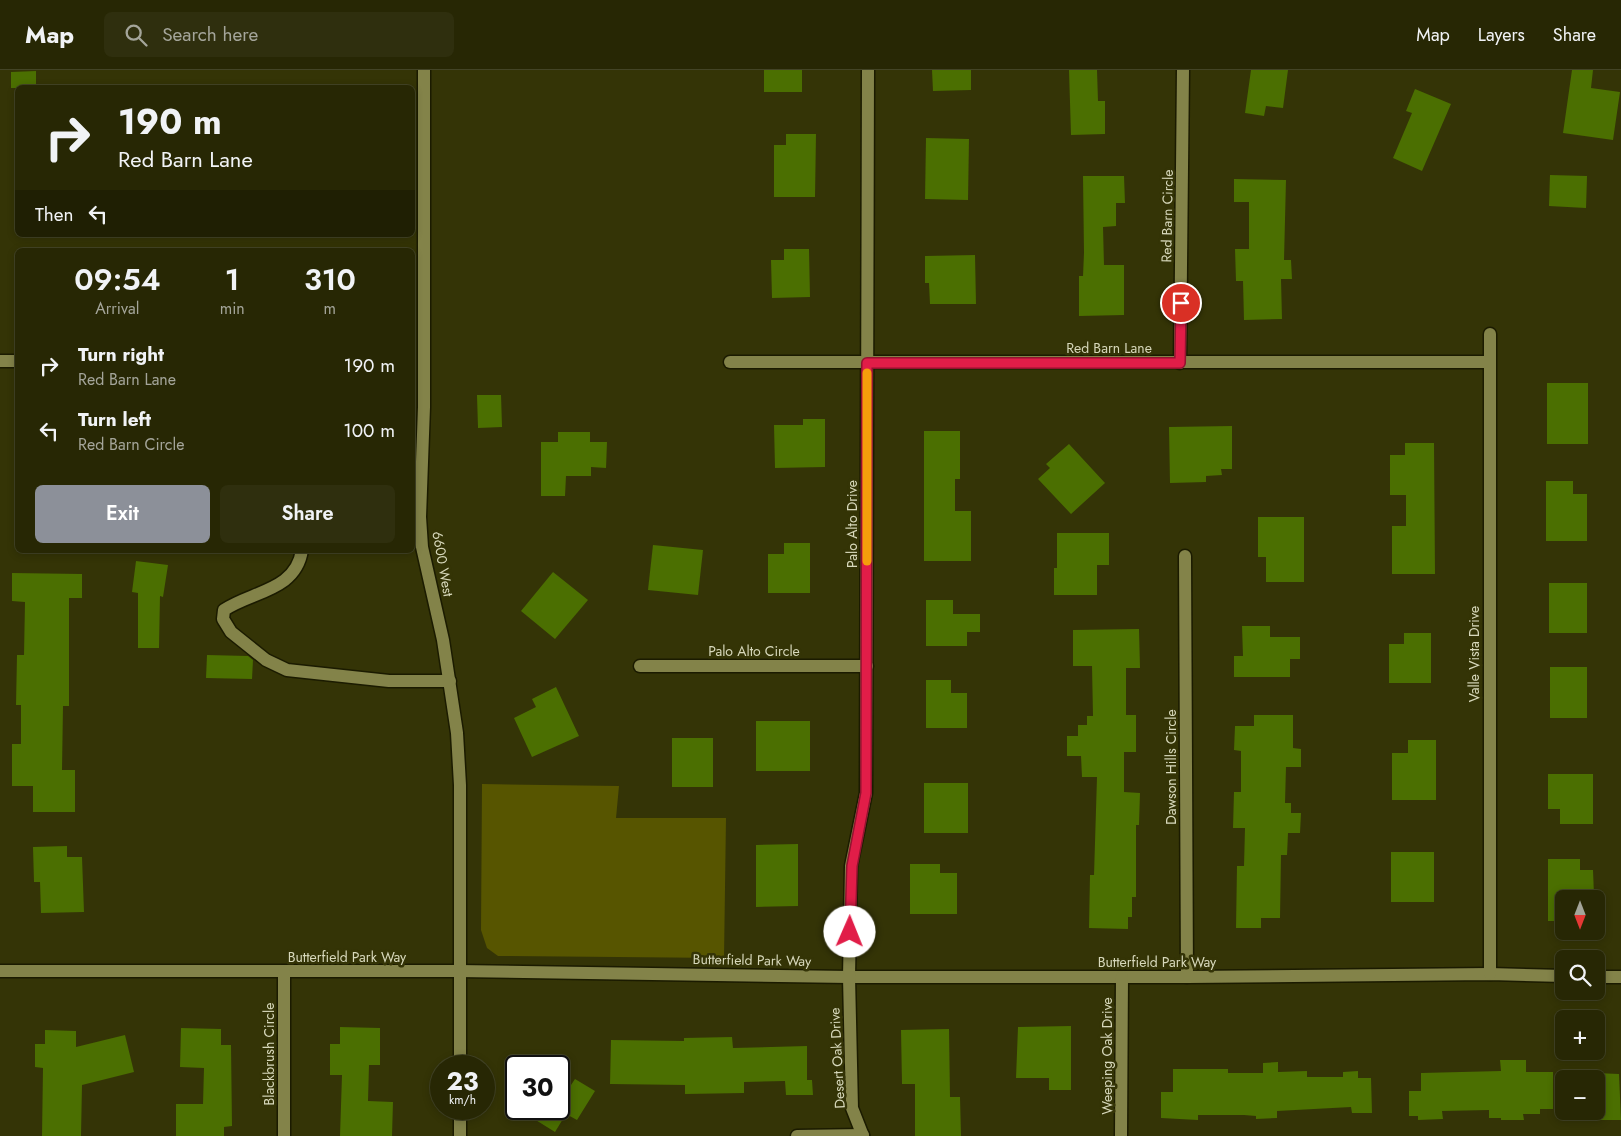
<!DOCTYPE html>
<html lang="en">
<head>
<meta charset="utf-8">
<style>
	body { margin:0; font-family:Jost,sans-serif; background:#2f2f0e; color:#f1f3f6; height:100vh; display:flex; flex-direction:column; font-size:19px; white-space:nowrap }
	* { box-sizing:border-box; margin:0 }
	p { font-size:16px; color:#a4a59a }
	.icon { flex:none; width:28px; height:28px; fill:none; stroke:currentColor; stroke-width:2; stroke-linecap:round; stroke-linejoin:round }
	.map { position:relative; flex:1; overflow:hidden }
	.sheet { position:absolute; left:15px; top:178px; width:400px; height:305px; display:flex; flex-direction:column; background:#272704; border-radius:8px; box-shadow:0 2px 8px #0003,0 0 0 1px #434426 }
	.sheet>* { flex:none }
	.banner { position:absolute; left:15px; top:15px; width:400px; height:152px; border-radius:8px; box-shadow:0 2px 8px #0003,0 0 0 1px #434426; background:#272704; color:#f1f3f6; overflow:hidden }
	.needle { width:32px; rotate:180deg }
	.tools { position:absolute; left:1555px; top:820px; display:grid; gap:10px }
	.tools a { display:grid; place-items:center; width:50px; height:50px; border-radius:8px; background:#272704; box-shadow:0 2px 8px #0003,0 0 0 1px #434426; font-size:25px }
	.speed { position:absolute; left:430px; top:985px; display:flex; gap:10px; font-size:25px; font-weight:700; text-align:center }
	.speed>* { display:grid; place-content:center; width:65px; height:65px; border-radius:50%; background:#272704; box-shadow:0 2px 8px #0003,0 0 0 1px #434426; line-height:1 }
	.speed small { font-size:12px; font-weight:400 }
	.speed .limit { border:2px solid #111; border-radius:8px; background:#fff; color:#111 }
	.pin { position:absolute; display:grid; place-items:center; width:42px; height:42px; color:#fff; margin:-21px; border:2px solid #fff; border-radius:50%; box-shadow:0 1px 5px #0007 }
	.me { position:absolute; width:55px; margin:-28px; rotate:1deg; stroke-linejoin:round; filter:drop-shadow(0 0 4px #0008) }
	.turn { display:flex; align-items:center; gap:18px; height:105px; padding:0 20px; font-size:22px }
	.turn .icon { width:65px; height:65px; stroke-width:2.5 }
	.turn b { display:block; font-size:35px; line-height:42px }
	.then { display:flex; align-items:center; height:48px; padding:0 20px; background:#0003; gap:10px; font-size:19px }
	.eta { display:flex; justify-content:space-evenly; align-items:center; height:85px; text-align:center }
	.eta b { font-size:30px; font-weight:600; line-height:35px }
	.primary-button { display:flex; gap:10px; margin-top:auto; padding:10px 20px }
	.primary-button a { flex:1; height:58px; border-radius:8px; background:#8c9099; color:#fff; font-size:20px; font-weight:600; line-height:58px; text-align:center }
	.primary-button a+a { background:#2f2f0e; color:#f1f3f6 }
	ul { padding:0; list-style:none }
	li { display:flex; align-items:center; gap:15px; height:65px; padding:0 20px }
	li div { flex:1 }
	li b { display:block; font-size:19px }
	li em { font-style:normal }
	header { display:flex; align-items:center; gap:30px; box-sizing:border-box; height:70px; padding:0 25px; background:#272704; border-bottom:1px solid #434426 }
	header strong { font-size:24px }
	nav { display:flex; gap:28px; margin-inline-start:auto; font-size:18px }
	.search { width:350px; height:45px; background:#2f2f0e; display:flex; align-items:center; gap:12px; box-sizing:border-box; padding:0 18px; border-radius:8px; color:#a4a59a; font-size:19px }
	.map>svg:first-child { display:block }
	.green { fill:#575500 }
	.building { fill:#4b6f01 }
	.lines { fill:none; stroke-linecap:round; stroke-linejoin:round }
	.minor-casing { stroke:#1b1b00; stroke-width:15 }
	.minor { stroke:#838349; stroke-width:12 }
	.route-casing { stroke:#92132f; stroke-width:12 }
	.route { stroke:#e11d48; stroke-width:9 }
	.slow { stroke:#f59e0b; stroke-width:9 }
	.labels { text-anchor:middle; stroke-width:5; stroke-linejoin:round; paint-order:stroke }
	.street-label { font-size:14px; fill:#d7d8bb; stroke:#343406 }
</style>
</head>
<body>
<header>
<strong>Map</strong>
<div class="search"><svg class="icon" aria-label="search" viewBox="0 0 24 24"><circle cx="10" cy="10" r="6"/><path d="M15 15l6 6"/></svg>Search here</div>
<nav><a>Map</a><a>Layers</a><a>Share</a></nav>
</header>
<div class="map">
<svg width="1621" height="1066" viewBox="0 0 1621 1066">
	<rect width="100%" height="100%" fill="#343406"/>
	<polygon class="green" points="482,714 619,716 616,748 726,748 724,888 498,886 487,878 481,860"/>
	<g class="building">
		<rect x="764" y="0" width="38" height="22"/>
		<polygon points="932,0 971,0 971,20 933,21"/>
		<polygon points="1069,0 1097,0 1098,31 1105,31 1105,64 1071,65"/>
		<polygon points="1251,0 1288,0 1283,38 1266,36 1264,46 1245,43"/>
		<polygon points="1572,0 1593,0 1591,18 1620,22 1613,70 1563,63"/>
		<polygon points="36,1 36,18 11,18 11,2"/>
		<polygon points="1415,19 1451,34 1422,101 1393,88 1412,43 1406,41"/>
		<polygon points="786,64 816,64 815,127 774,127 774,75 786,75"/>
		<polygon points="926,68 969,69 968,130 925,129"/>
		<polygon points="1550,105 1587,106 1586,138 1549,136"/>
		<polygon points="1083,106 1124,106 1125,133 1116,133 1116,156 1103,157 1104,195 1124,195 1124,245 1079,246 1079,206 1083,206 1084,183"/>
		<polygon points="1234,109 1286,110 1284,190 1291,190 1292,209 1281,209 1282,249 1244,250 1243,211 1236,211 1235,179 1249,179 1249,132 1234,132"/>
		<polygon points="784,179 809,179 810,227 772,228 771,190 784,190"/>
		<polygon points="975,185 976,234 930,234 929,213 925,213 925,186"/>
		<rect x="1547" y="313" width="41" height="61"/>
		<polygon points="477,325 501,325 502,357 478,358"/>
		<polygon points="803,349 825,349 825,397 775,398 774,355 803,355"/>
		<polygon points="1232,356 1232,399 1221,399 1222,405 1206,406 1206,412 1170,413 1169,357"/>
		<polygon points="924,361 960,361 960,409 955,409 955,441 971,441 971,491 924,491"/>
		<polygon points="558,362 590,362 590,372 607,372 606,398 591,397 591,406 566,406 565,426 541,426 541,372 558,372"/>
		<polygon points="1405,373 1434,373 1435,504 1392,504 1392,456 1406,456 1406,425 1390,425 1390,385 1405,385"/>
		<polygon points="1069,374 1105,413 1071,444 1038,409 1050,398 1046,394"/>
		<polygon points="1546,411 1573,411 1573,424 1587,424 1587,471 1546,471"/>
		<polygon points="1258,447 1304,447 1304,512 1266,512 1266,487 1258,487"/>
		<polygon points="1057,463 1109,463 1109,495 1097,495 1097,525 1054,525 1054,498 1057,498"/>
		<polygon points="784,473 810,473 810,523 768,523 768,484 784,484"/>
		<polygon points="653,475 703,480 698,525 648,520"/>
		<polygon points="136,491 168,495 163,527 160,526 159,578 138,578 138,523 132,522"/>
		<polygon points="553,502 588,530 555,569 521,541"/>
		<polygon points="12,503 82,504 82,528 69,528 69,636 63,636 62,700 75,700 75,742 33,742 33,716 12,716 12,674 21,674 21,635 16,635 17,585 24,585 25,532 12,531"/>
		<rect x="1549" y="513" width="38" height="50"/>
		<polygon points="926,530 953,530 953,544 980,544 980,562 967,562 967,576 926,576"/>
		<polygon points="1242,556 1270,556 1270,567 1300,567 1300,589 1290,589 1290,607 1234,607 1234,586 1243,586"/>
		<polygon points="1139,559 1140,598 1126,598 1126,645 1136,645 1136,682 1124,682 1124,722 1140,723 1139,755 1136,755 1136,827 1132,827 1132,847 1128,847 1128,859 1089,858 1090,805 1094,805 1097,707 1082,707 1081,686 1067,686 1067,666 1078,666 1078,655 1087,655 1087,646 1093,646 1092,596 1073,596 1073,560"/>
		<polygon points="1404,563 1431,563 1431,613 1389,613 1389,574 1404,574"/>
		<polygon points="207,585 248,586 253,590 252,609 206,608"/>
		<rect x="1550" y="597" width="37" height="51"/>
		<polygon points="926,610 951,610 951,623 967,623 967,658 926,658"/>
		<polygon points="556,617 579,666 532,687 514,648 536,637 532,629"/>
		<polygon points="1254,645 1293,645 1293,678 1301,679 1301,697 1286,697 1285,733 1291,733 1291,743 1301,743 1300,763 1288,763 1287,785 1281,785 1280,848 1261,848 1261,858 1236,858 1237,796 1244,796 1245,758 1233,758 1234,722 1241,722 1241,681 1234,680 1235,656 1254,656"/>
		<rect x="756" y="651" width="54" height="50"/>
		<rect x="672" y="668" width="41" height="49"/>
		<polygon points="1408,670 1436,670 1436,730 1392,730 1392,683 1408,683"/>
		<polygon points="1548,704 1593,704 1593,754 1560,754 1560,739 1548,739"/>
		<rect x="924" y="713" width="44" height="50"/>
		<polygon points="798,774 798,836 756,837 756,775"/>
		<polygon points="67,776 67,787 82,787 84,842 41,843 40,812 34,812 33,777"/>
		<rect x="1391" y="782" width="43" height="50"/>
		<polygon points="1548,789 1580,789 1580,800 1593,800 1594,825 1592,829 1564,829 1564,851 1548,851"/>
		<polygon points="910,794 940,794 940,803 957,803 957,844 910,844"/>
		<polygon points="1071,956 1071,1020 1049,1020 1049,1008 1016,1008 1018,957"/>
		<polygon points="340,957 380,958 380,995 369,995 368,1031 393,1032 392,1066 340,1066 342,1005 330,1005 330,974 340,974"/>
		<polygon points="181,958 221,959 221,975 231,975 232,1056 224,1057 224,1066 176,1066 176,1034 203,1034 204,998 180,997"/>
		<polygon points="949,959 950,1027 960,1027 961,1066 915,1066 915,1014 902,1014 901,960"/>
		<polygon points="45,960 76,961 76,977 125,965 134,1002 82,1015 81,1066 42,1066 43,998 35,997 35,974 45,974"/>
		<polygon points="732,967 733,978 807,976 807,1010 812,1010 813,1025 786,1025 785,1011 744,1012 744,1023 685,1024 685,1015 610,1014 611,970 684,971 684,968"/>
		<polygon points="1500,990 1526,990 1526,1002 1553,1002 1553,1039 1540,1039 1540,1044 1523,1044 1524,1050 1501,1050 1501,1048 1489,1048 1489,1040 1442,1041 1443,1049 1418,1050 1418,1046 1409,1046 1409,1021 1421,1021 1421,1003 1501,1001"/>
		<polygon points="1278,992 1278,1002 1307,1001 1307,1007 1343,1007 1343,1002 1358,1001 1358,1008 1371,1008 1372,1043 1352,1043 1351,1037 1277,1041 1277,1048 1256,1049 1256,1046 1244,1045 1198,1045 1198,1050 1161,1048 1161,1022 1173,1022 1173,999 1228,999 1228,1003 1263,1003 1263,993"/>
		<polygon points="1596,1003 1619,1004 1621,1050 1596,1050"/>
		<polygon points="559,1008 571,1015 575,1009 595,1021 577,1050 566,1044 555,1062 518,1039 559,1039"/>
	</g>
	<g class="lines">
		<g class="minor-casing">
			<g id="minor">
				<polyline points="424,0 424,337 420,447 422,477 443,570 457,663 460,715 460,996"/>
				<polyline points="0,291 18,291"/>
				<polyline points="730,292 1489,292"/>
				<polyline points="1180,293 1183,0"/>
				<path d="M302,480C296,521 252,521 224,540L223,549L231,562L266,590L287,600L389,611H450"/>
				<polyline points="1185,486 1187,907"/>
				<polyline points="640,596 867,596"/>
				<polyline points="0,901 459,901 849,907 1187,907 1490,904 1564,906"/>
				<polyline points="1490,904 1490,264"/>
				<polyline points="1596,907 1621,907"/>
				<polyline points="460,1039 460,1066"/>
				<polyline points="284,1066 284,902"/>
				<polyline points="797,1066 863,1065"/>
				<polyline points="863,1066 852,1038 849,907 851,796 866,723 868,0"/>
				<polyline points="1121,1066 1122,907"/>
			</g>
		</g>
		<use href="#minor" class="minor"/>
	</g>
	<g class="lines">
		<g class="route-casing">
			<polyline id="route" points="850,862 852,796 866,723 867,293 1180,293 1181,233"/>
		</g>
		<use href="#route" class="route"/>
		<polyline class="slow" points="867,303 867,491"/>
	</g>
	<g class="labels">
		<g class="street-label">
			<text transform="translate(1167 146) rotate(-89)" y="5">Red Barn Circle</text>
			<text x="1109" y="283">Red Barn Lane</text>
			<text transform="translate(852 454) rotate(-90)" y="5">Palo Alto Drive</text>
			<text transform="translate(443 494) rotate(80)" y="5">6600 West</text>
			<text x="754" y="586">Palo Alto Circle</text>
			<text transform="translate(1474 584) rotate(-90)" y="5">Valle Vista Drive</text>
			<text transform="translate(1171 697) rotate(-90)" y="5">Dawson Hills Circle</text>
			<text x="347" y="892">Butterfield Park Way</text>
			<text transform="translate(752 890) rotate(1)" y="5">Butterfield Park Way</text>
			<text x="1157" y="897">Butterfield Park Way</text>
			<text transform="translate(269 984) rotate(-90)" y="5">Blackbrush Circle</text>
			<text transform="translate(1107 986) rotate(-90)" y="5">Weeping Oak Drive</text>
			<text transform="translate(837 988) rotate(-93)" y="5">Desert Oak Drive</text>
		</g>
	</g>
</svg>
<div class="tools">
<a><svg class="needle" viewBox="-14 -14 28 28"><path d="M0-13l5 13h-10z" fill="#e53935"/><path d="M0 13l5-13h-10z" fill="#a4a59a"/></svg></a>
<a><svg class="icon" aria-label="search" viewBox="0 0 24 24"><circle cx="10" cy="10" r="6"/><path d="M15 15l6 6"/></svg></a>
<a>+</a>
<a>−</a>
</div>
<div class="speed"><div>23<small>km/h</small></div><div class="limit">30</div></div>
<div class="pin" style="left:1181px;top:233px;background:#d93025"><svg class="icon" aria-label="arrive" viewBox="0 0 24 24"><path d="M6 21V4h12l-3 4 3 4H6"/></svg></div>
<svg class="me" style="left:850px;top:862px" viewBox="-20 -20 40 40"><circle r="19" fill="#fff"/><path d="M0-13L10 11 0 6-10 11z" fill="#e11d48"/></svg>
<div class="banner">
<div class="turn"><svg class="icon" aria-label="right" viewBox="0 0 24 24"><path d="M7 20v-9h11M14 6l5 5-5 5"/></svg><div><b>190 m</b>Red Barn Lane</div></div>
<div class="then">Then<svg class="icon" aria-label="left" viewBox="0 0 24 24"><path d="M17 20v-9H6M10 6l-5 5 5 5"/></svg></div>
</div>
<section class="sheet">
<div class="eta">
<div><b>09:54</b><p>Arrival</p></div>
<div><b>1</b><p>min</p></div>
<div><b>310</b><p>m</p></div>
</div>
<ul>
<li><svg class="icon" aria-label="right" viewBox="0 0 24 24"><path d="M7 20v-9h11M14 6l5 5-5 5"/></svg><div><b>Turn right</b><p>Red Barn Lane</p></div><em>190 m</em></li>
<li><svg class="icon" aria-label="left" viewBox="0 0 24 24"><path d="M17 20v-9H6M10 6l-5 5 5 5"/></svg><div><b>Turn left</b><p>Red Barn Circle</p></div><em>100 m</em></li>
</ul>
<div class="primary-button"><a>Exit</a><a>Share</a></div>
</section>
</div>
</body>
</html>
